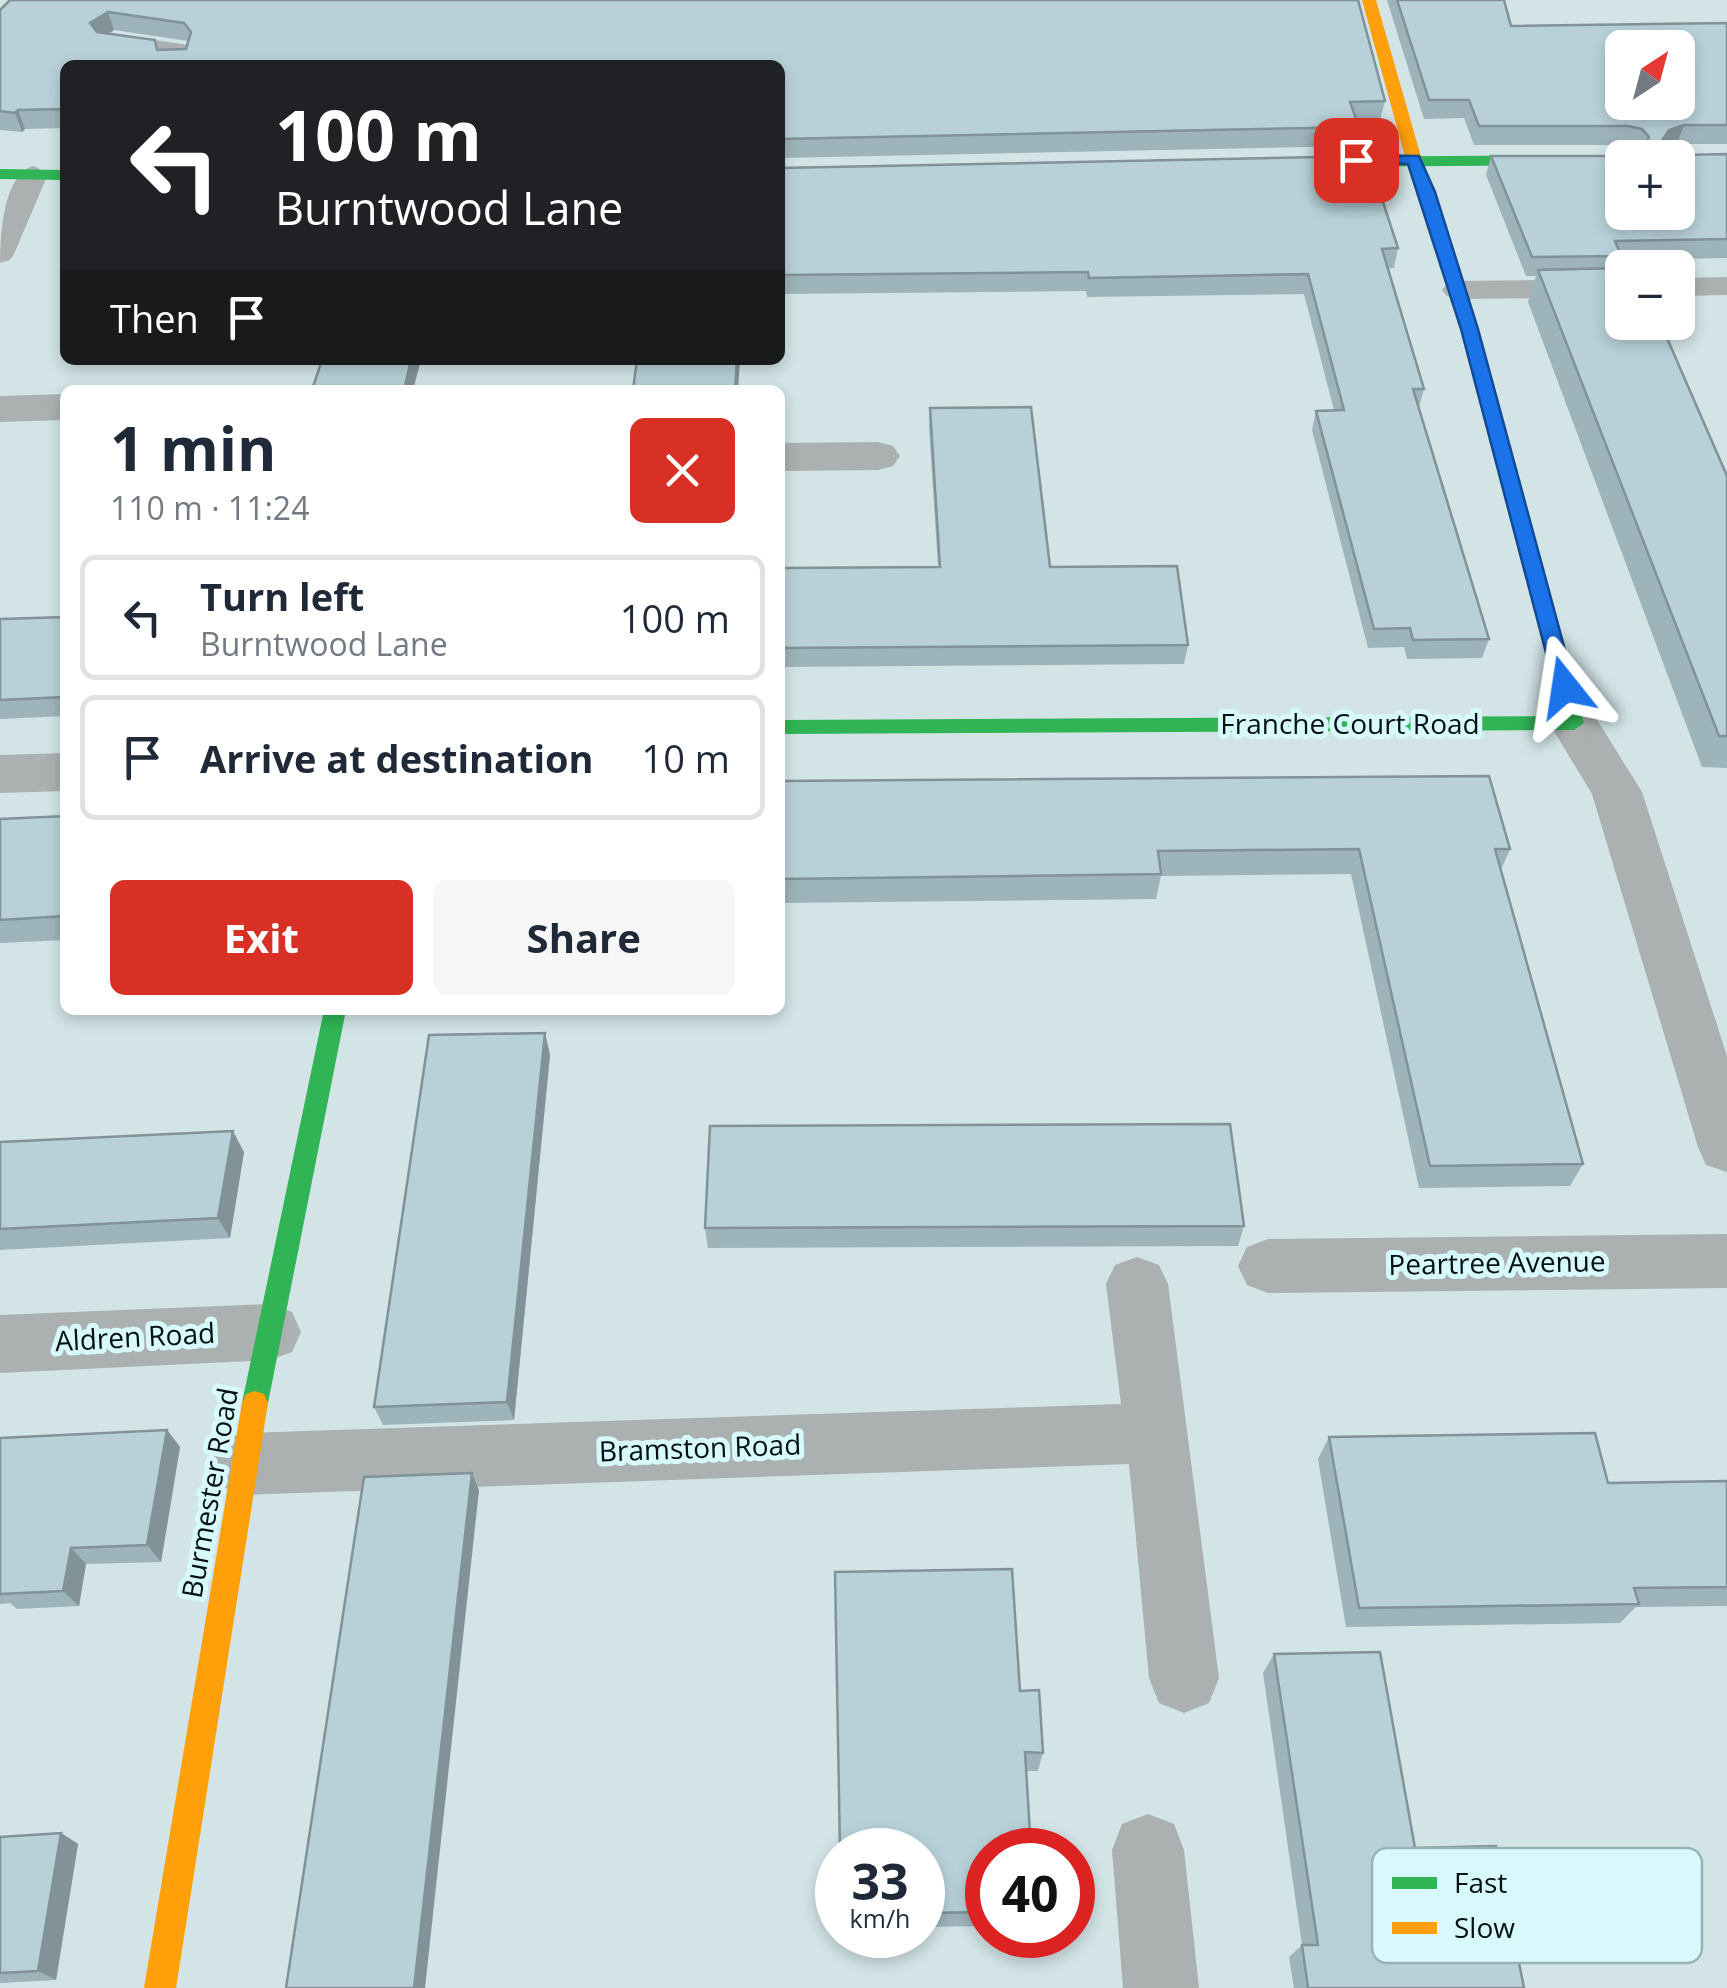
<!DOCTYPE html>
<html lang="en">
<head>
<meta charset="utf-8">
<style>
	body { margin:0; font-family:"Open Sans",sans-serif; background:#f6f6f7; color:#1f2937; height:100vh; display:flex; flex-direction:column; font-size:38px; white-space:nowrap }
	* { box-sizing:border-box; margin:0 }
	p { font-size:32px; color:#747a83 }
	.icon { flex:none; width:55px; height:55px; fill:none; stroke:currentColor; stroke-width:2; stroke-linecap:round; stroke-linejoin:round }
	.map { position:relative; flex:1; overflow:hidden }
	.side { position:absolute; left:60px; top:385px; width:725px; height:630px; display:flex; flex-direction:column; background:#fff; border-radius:15px; box-shadow:0 5px 15px #0003 }
	.side>* { flex:none }
	.hud { position:absolute; left:60px; top:60px; width:725px; height:305px; border-radius:15px; box-shadow:0 5px 15px #0003; background:#202124; color:#fff; overflow:hidden }
	.needle { width:65px; rotate:36deg }
	.fabs { position:absolute; left:1605px; top:30px; display:grid; gap:20px }
	.fabs a { display:grid; place-items:center; width:90px; height:90px; border-radius:15px; background:#fff; box-shadow:0 5px 15px #0003; font-size:50px }
	.speed { position:absolute; left:815px; top:1828px; display:flex; gap:20px; font-size:50px; font-weight:700; text-align:center }
	.speed>* { display:grid; place-content:center; width:130px; height:130px; border-radius:50%; background:#fff; box-shadow:0 5px 15px #0003; line-height:1 }
	.speed small { font-size:25px; font-weight:400 }
	.speed .limit { border:15px solid #d22; background:#fff; color:#111 }
	.pin { position:absolute; display:grid; place-items:center; width:85px; height:85px; color:#fff; margin:-42px; border-radius:20px; box-shadow:0 5px 15px #0006 }
	.me { position:absolute; width:110px; margin:-55px; rotate:345deg; stroke-linejoin:round; filter:drop-shadow(0 0 8px #0008) }
	.turn { display:flex; align-items:center; gap:35px; height:210px; padding:0 50px; font-size:45px }
	.turn .icon { width:130px; height:130px; stroke-width:2.5 }
	.turn b { display:block; font-size:70px; line-height:85px }
	.then { display:flex; align-items:center; height:95px; padding:0 50px; background:#0003; gap:20px; font-size:38px }
	.round { display:grid; place-items:center; flex:none; width:105px; height:105px; border-radius:15px; background:#f6f6f7 }
	.head { display:flex; align-items:center; justify-content:space-between; height:170px; padding:0 50px }
	h1 { font-size:60px; font-weight:700; line-height:75px }
	.action { display:flex; gap:20px; margin-top:auto; padding:20px 50px }
	.action a { flex:1; height:115px; border-radius:15px; background:#d93025; color:#fff; font-size:40px; font-weight:700; line-height:115px; text-align:center }
	.action a+a { background:#f6f6f7; color:#1f2937 }
	ul { padding:0; list-style:none }
	li { display:flex; align-items:center; gap:30px; height:125px; margin:0 20px 15px; padding:0 30px; border:5px solid #e0e1e3; border-radius:15px }
	li div { flex:1 }
	li b { display:block; font-size:38px }
	li em { font-style:normal }
	.map>svg:first-child { display:block }
	.lines { fill:none; stroke-linecap:round; stroke-linejoin:round }
	.lane { fill:#aab1b0; fill-rule:evenodd }
	.street { fill:#aab1b0; fill-rule:evenodd }
	.fast { fill:#30b455; fill-rule:evenodd }
	.slow { fill:#ff9f0a; fill-rule:evenodd }
	.wall { fill:#9eb4bb; fill-rule:evenodd }
	.shaded-wall { fill:#819298 }
	.building { fill:#b8d1d9; stroke:#819298; stroke-width:2.5; fill-rule:evenodd }
	.route { fill:#1a73e8; stroke:#114b97; stroke-width:2.5 }
	.labels { text-anchor:middle; stroke-width:10; stroke-linejoin:round; paint-order:stroke }
	.street-label { font-size:28px; fill:#051011; stroke:#d7f9fc }
	.key { fill:#d7f9fc; stroke:#98b3b6; stroke-width:2.5 }
	.key-label { font-size:28px; fill:#051011 }
</style>
</head>
<body>
<div class="map">
<svg width="1727" height="1988" viewBox="0 0 1727 1988">
	<rect width="100%" height="100%" fill="#d2e4e6"/>
	<g class="lines">
		<g class="lane">
			<polygon points="113,34 189,45 193,50 189,65 163,65 166,56 104,47 100,42"/>
			<path d="M34,166L48,174L14,254L10,260L0,263C0,237 3,173 34,166Z"/>
			<polygon points="1727,277 1727,295 1678,296 1678,278"/>
			<polygon points="1622,279 1622,297 1457,299 1447,296 1442,290 1447,284 1457,281"/>
		</g>
		<g class="street">
			<polygon points="65,394 65,420 0,422 0,396"/>
			<polygon points="878,442 893,446 900,456 893,466 878,470 780,471 780,443"/>
			<polygon points="1574,705 1591,710 1642,792 1727,1056 1727,1172 1706,1165 1698,1147 1592,794 1549,723 1557,710"/>
			<polygon points="65,753 65,791 0,793 0,755"/>
			<polygon points="1727,1234 1727,1288 1268,1293 1247,1285 1238,1266 1247,1247 1268,1239"/>
			<polygon points="1137,1257 1159,1265 1168,1284 1219,1678 1209,1703 1184,1713 1159,1703 1149,1678 1129,1464 243,1495 220,1486 211,1464 220,1442 243,1433 1121,1404 1106,1284 1115,1265"/>
			<polygon points="270,1304 292,1312 301,1332 292,1352 270,1360 0,1373 0,1315"/>
			<polygon points="1148,1814 1174,1824 1184,1850 1199,1988 1123,1988 1112,1850 1122,1824"/>
		</g>
		<g class="fast">
			<polygon points="1622,155 1628,158 1622,158 1622,165 1293,167 1285,162 1293,157"/>
			<polygon points="0,169 65,170 65,180 0,179"/>
			<polygon points="1564,679 1574,686 1584,723 1574,730 780,734 780,720 1562,716 1554,686"/>
			<polygon points="324,1010 346,1010 268,1403 264,1412 255,1415 246,1412 242,1403"/>
		</g>
		<g class="slow">
			<polygon points="1362,0 1376,0 1422,160 1477,329 1574,686 1571,691 1557,691 1554,686 1461,329 1406,160"/>
			<polygon points="255,1391 264,1394 268,1403 176,1988 144,1988 242,1403 246,1394"/>
		</g>
	</g>
	<g class="wall">
		<path d="M10,0L1385,101L1380,120H1356L1359,127L1354,146L780,158V65H65V128L25,129L22,132L0,130V10ZM114,30L188,41L186,49L158,50L108,34Z"/>
		<polygon points="1387,0 1504,0 1511,26 1727,23 1727,144 1682,144 1685,155 1727,154 1727,258 1620,260 1617,268 1727,476 1727,768 1702,767 1528,302 1536,276 1526,276 1486,175 1491,156 1628,156 1631,147 1622,145 1474,145 1464,118 1424,119"/>
		<polygon points="780,168 1398,248 1394,268 1388,268 1424,389 1419,407 1489,639 1482,658 1407,659 1404,647 1368,648 1312,430 1316,411 1334,410 1304,294 1087,297 1086,291 780,294"/>
		<polygon points="930,408 1050,567 1188,645 1184,664 780,667 780,568 938,567 929,427"/>
		<polygon points="65,617 65,716 0,719 0,619"/>
		<polygon points="780,781 1510,849 1501,870 1583,1164 1570,1186 1419,1188 1351,874 1161,876 1156,899 780,903"/>
		<polygon points="65,816 65,940 0,943 0,819"/>
		<polygon points="545,1033 550,1055 514,1420 383,1425 374,1407"/>
		<polygon points="0,1142 244,1152 230,1238 0,1250"/>
		<polygon points="1244,1226 1238,1246 708,1248 705,1228"/>
		<polygon points="167,1430 180,1447 161,1562 86,1564 79,1606 17,1609 10,1603 0,1604 0,1438"/>
		<polygon points="1329,1437 1608,1483 1727,1481 1727,1606 1636,1607 1620,1623 1346,1627 1318,1459"/>
		<polygon points="1274,1654 1415,1848 1524,1988 1294,1988 1289,1957 1302,1945 1263,1673"/>
		<polygon points="1020,1691 1043,1753 1038,1771 1026,1771 988,1850 988,1926 922,1927 922,1850"/>
		<polygon points="61,1833 78,1844 56,1980 0,1983 0,1837"/>
	</g>
	<g class="shaded-wall">
		<polygon points="108,12 114,30 96,41 90,23"/>
		<polygon points="18,110 25,129 22,132 15,113"/>
		<polygon points="1684,125 1677,144 1663,139 1669,130"/>
		<polygon points="411,360 421,360 413,390 404,390"/>
		<polygon points="737,360 740,360 738,390 735,390"/>
		<polygon points="545,1033 550,1055 514,1420 507,1402"/>
		<polygon points="233,1131 244,1152 230,1238 218,1218"/>
		<polygon points="167,1430 180,1447 161,1562 147,1545"/>
		<polygon points="472,1473 479,1490 425,1988 414,1988"/>
		<polygon points="71,1548 86,1564 79,1606 63,1591"/>
		<polygon points="61,1833 78,1844 56,1980 38,1971"/>
	</g>
	<g class="building">
		<path d="M10,0H1358L1385,101L1350,102L1359,127L780,139V65H65V109L18,110L15,113L0,111V10ZM108,12L184,23L191,32L186,49L157,50L155,40L97,32L90,23Z"/>
		<path d="M1397,0H1504L1511,26L1727,23V125H1684L1669,130L1663,139L1681,143L1685,155L1727,154V239L1615,241L1621,256L1532,257L1491,156H1629L1632,143H1646L1649,137L1642,129L1628,126H1479L1469,100H1429ZM1622,48H1678V102H1622ZM1622,158H1678V212H1622Z"/>
		<polygon points="1368,156 1398,248 1382,249 1424,389 1413,389 1489,639 1413,640 1410,628 1374,629 1316,411 1344,410 1308,274 1089,278 1088,272 780,275 780,168"/>
		<polygon points="1622,268 1622,322 1660,322 1727,476 1727,736 1719,736 1538,270"/>
		<polygon points="322,360 411,360 404,390 312,390"/>
		<polygon points="637,360 737,360 735,390 633,390"/>
		<polygon points="1031,407 1050,567 1177,566 1188,645 780,648 780,568 940,567 930,408"/>
		<polygon points="65,617 65,697 0,700 0,619"/>
		<polygon points="1489,776 1510,849 1495,849 1583,1164 1430,1166 1359,849 1158,851 1161,874 780,879 780,781"/>
		<polygon points="65,816 65,916 0,920 0,819"/>
		<polygon points="545,1033 507,1402 374,1407 429,1035"/>
		<polygon points="1230,1124 1244,1226 705,1228 710,1126"/>
		<polygon points="233,1131 218,1218 0,1229 0,1142"/>
		<polygon points="167,1430 147,1545 71,1548 63,1591 0,1594 0,1438"/>
		<polygon points="1595,1433 1608,1483 1727,1481 1727,1587 1634,1588 1639,1604 1359,1608 1329,1437"/>
		<polygon points="472,1473 414,1988 286,1988 364,1477"/>
		<polygon points="1012,1569 1020,1691 1039,1690 1043,1753 1025,1752 1031,1850 988,1850 988,1912 922,1913 922,1850 840,1850 835,1572"/>
		<polygon points="1380,1652 1415,1848 1496,1846 1524,1988 1308,1988 1302,1945 1318,1945 1274,1654"/>
		<polygon points="61,1833 38,1971 0,1973 0,1837"/>
	</g>
	<polygon class="route" points="1356,155 1419,156 1435,192 1478,329 1575,687 1572,692 1565,694 1555,687 1461,329 1408,164 1351,163 1348,160"/>
	<g class="labels">
		<g class="street-label">
			<text x="1350" y="734">Franche Court Road</text>
			<text transform="translate(1497 1263) rotate(-1)" y="10">Peartree Avenue</text>
			<text transform="translate(135 1337) rotate(-3)" y="10">Aldren Road</text>
			<text transform="translate(700 1448) rotate(-2)" y="10">Bramston Road</text>
			<text transform="translate(210 1493) rotate(-80)" y="10">Burmester Road</text>
		</g>
	</g>
	<rect x="1372" y="1848" width="330" height="115" rx="15" class="key"/>
	<rect x="1392" y="1877" width="45" height="12" fill="#30b455"/>
	<rect x="1392" y="1922" width="45" height="12" fill="#ff9f0a"/>
	<g class="key-label">
		<text x="1454" y="1893">Fast</text>
		<text x="1454" y="1938">Slow</text>
	</g>
</svg>
<div class="fabs">
<a><svg class="needle" viewBox="-14 -14 28 28"><path d="M0-13l5 13h-10z" fill="#e53935"/><path d="M0 13l5-13h-10z" fill="#747a83"/></svg></a>
<a>+</a>
<a>−</a>
</div>
<div class="speed"><div>33<small>km/h</small></div><div class="limit">40</div></div>
<div class="pin" style="left:1356px;top:160px;background:#d93025"><svg class="icon" aria-label="arrive" viewBox="0 0 24 24"><path d="M6 21V4h12l-3 4 3 4H6"/></svg></div>
<svg class="me" style="left:1565px;top:687px" viewBox="-20 -20 40 40"><path d="M0-17L14 15 0 8-14 15z" fill="#1a73e8" stroke="#fff" stroke-width="4"/></svg>
<div class="hud">
<div class="turn"><svg class="icon" aria-label="left" viewBox="0 0 24 24"><path d="M17 20v-9H6M10 6l-5 5 5 5"/></svg><div><b>100 m</b>Burntwood Lane</div></div>
<div class="then">Then<svg class="icon" aria-label="arrive" viewBox="0 0 24 24"><path d="M6 21V4h12l-3 4 3 4H6"/></svg></div>
</div>
<section class="side">
<div class="head"><div><h1>1 min</h1><p>110 m · 11:24</p></div><a class="round" style="background:#d93025;color:#fff"><svg class="icon" aria-label="close" viewBox="0 0 24 24"><path d="M6 6l12 12M18 6L6 18"/></svg></a></div>
<ul>
<li><svg class="icon" aria-label="left" viewBox="0 0 24 24"><path d="M17 20v-9H6M10 6l-5 5 5 5"/></svg><div><b>Turn left</b><p>Burntwood Lane</p></div><em>100 m</em></li>
<li><svg class="icon" aria-label="arrive" viewBox="0 0 24 24"><path d="M6 21V4h12l-3 4 3 4H6"/></svg><div><b>Arrive at destination</b></div><em>10 m</em></li>
</ul>
<div class="action"><a>Exit</a><a>Share</a></div>
</section>
</div>
</body>
</html>
